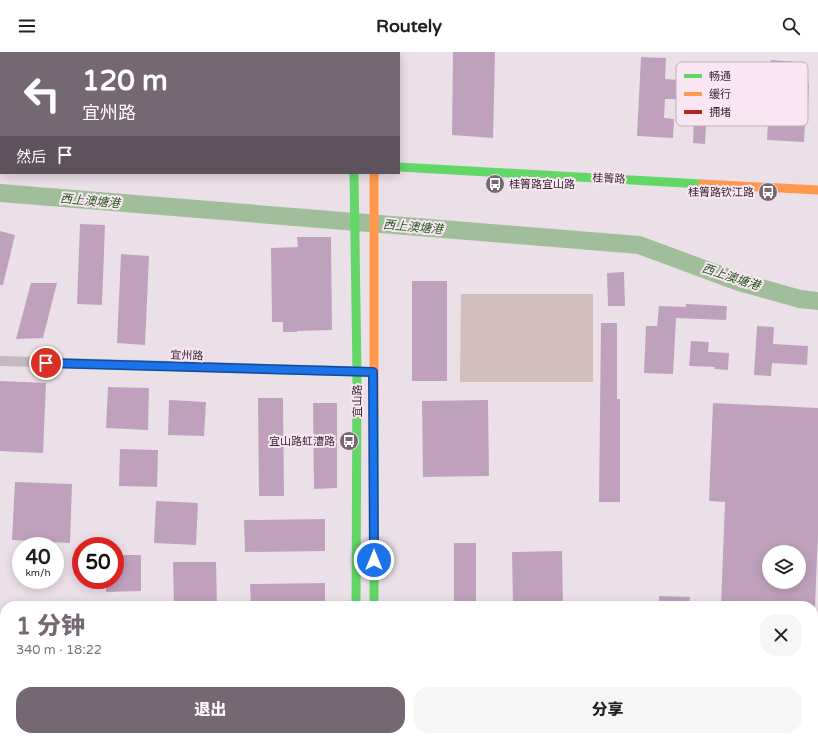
<!DOCTYPE html>
<html lang="zh">
<head>
<meta charset="utf-8">
<style>
	body { margin:0; font-family:"Varela Round","Noto Sans SC",sans-serif; background:#f6f6f6; color:#202124; height:100vh; display:flex; flex-direction:column; font-size:15px; white-space:nowrap }
	* { box-sizing:border-box; margin:0 }
	p { font-size:13px; color:#757577 }
	.icon { flex:none; width:22px; height:22px; fill:none; stroke:currentColor; stroke-width:2; stroke-linecap:round; stroke-linejoin:round }
	.map { position:relative; flex:1; overflow:hidden }
	.panel { position:absolute; left:0px; top:549px; width:818px; height:140px; display:flex; flex-direction:column; background:#fff; border-radius:16px 16px 0 0; box-shadow:0 2px 10px #0003 }
	.panel>* { flex:none }
	.guide { position:absolute; left:0px; top:0px; width:400px; height:122px; box-shadow:0 2px 10px #0003; background:#766873; color:#fff; overflow:hidden }
	.fabs { position:absolute; left:762px; top:493px; display:grid; gap:8px }
	.fabs a { display:grid; place-items:center; width:44px; height:44px; border-radius:50%; background:#fff; box-shadow:0 2px 10px #0003; font-size:20px }
	.speed { position:absolute; left:12px; top:485px; display:flex; gap:8px; font-size:20px; font-weight:700; text-align:center }
	.speed>* { display:grid; place-content:center; width:52px; height:52px; border-radius:50%; background:#fff; box-shadow:0 2px 10px #0003; line-height:1 }
	.speed small { font-size:10px; font-weight:400 }
	.speed .limit { border:6px solid #d22; background:#fff; color:#111 }
	.pin { position:absolute; display:grid; place-items:center; width:34px; height:34px; color:#fff; margin:-17px; border:2px solid #fff; border-radius:50%; box-shadow:0 1px 4px #0007 }
	.me { position:absolute; width:44px; margin:-22px; rotate:0deg; stroke-linejoin:round; filter:drop-shadow(0 0 3px #0008) }
	.turn { display:flex; align-items:center; gap:14px; height:84px; padding:0 16px; font-size:18px }
	.turn .icon { width:52px; height:52px; stroke-width:2.5 }
	.turn b { display:block; font-size:28px; line-height:34px }
	.then { display:flex; align-items:center; height:38px; padding:0 16px; background:#0003; gap:8px; font-size:15px }
	.round { display:grid; place-items:center; flex:none; width:42px; height:42px; border-radius:16px; background:#f6f6f6 }
	.summary { display:flex; align-items:center; justify-content:space-between; height:68px; padding:0 16px }
	h1 { font-size:24px; font-weight:800; line-height:30px; color:#766873 }
	.primary-button { display:flex; gap:8px; margin-top:auto; padding:8px 16px }
	.primary-button a { flex:1; height:46px; border-radius:16px; background:#766873; color:#fff; font-size:16px; font-weight:800; line-height:46px; text-align:center }
	.primary-button a+a { background:#f6f6f6; color:#202124 }
	header { display:flex; justify-content:space-between; align-items:center; height:52px; padding:0 16px; background:#fff; font-size:18px; font-weight:800 }
	.map>svg:first-child { display:block }
	.green { fill:#d4bdbd }
	.lines { fill:none; stroke-linecap:round; stroke-linejoin:round }
	.river { stroke:#a0be9a; stroke-width:18 }
	.building { fill:#c0a1bd; fill-rule:evenodd }
	.street { stroke:#c5b8c1; stroke-width:10 }
	.fast { stroke:#63d668; stroke-width:9 }
	.slow { stroke:#ff974d; stroke-width:9 }
	.jam { stroke:#b3261e; stroke-width:9 }
	.route-casing { stroke:#114b97; stroke-width:10 }
	.route { stroke:#1a73e8; stroke-width:7 }
	.labels { text-anchor:middle; stroke-width:4; stroke-linejoin:round; paint-order:stroke }
	.street-label { font-size:11px; fill:#362734; stroke:#fae6f2 }
	.poi-label { font-size:11px; fill:#362734; stroke:#fae6f2; text-anchor:end }
	.water-label { font-size:12px; font-style:italic; fill:#22581c; stroke:#fae6f2 }
	.key { fill:#fae6f2; stroke:#bfadb9; stroke-width:1 }
	.key-label { font-size:11px; fill:#362734 }
</style>
</head>
<body>
<header><svg class="icon" aria-label="menu" viewBox="0 0 24 24"><path d="M4 6h16M4 12h16M4 18h16"/></svg>Routely<svg class="icon" aria-label="search" viewBox="0 0 24 24"><circle cx="10" cy="10" r="6"/><path d="M15 15l6 6"/></svg></header>
<div class="map">
<svg width="818" height="689" viewBox="0 0 818 689">
	<rect width="100%" height="100%" fill="#ece0e8"/>
	<polygon class="green" points="461,242 593,242 593,330 460,330"/>
	<g class="lines">
		<polyline class="river" points="0,141 639,193 739,230 800,247 818,249"/>
	</g>
	<g class="building">
		<polygon points="453,0 495,0 493,86 452,83"/>
		<polygon points="641,5 666,6 665,27 679,28 678,47 665,47 664,66 674,67 673,86 637,84"/>
		<polygon points="771,8 797,10 796,31 809,32 808,51 796,51 795,70 805,71 804,90 767,88"/>
		<polygon points="696,14 743,16 741,56 707,55 705,92 693,91"/>
		<polygon points="80,172 105,173 102,253 77,252"/>
		<polygon points="0,179 15,183 3,233 0,233"/>
		<polygon points="297,185 331,185 332,278 297,279 297,280 283,280 283,270 272,270 271,196 298,195"/>
		<polygon points="121,202 149,204 145,293 117,291"/>
		<polygon points="624,220 625,254 608,254 607,221"/>
		<rect x="412" y="229" width="35" height="100"/>
		<polygon points="31,231 57,231 43,286 16,287"/>
		<polygon points="686,252 727,254 726,268 676,266 673,322 644,321 646,274 657,274 659,254 686,255"/>
		<polygon points="601,271 617,271 617,347 620,347 620,450 599,450"/>
		<polygon points="757,274 774,275 773,292 808,294 807,313 772,311 771,324 754,323"/>
		<polygon points="691,289 709,290 708,300 729,301 728,318 714,317 715,315 689,314"/>
		<polygon points="0,329 46,331 43,401 0,399"/>
		<polygon points="108,335 149,336 148,378 106,376"/>
		<polygon points="258,346 283,346 284,444 259,444"/>
		<polygon points="169,348 206,350 204,384 168,383"/>
		<polygon points="488,348 489,424 423,425 422,349"/>
		<polygon points="313,351 337,351 337,436 314,437"/>
		<path d="M713,351L818,356V483L815,554H721L725,450L709,449ZM769,500H799V530H769Z"/>
		<polygon points="120,397 158,398 157,435 119,434"/>
		<polygon points="15,430 72,432 70,491 12,488"/>
		<polygon points="156,449 198,451 196,493 154,491"/>
		<polygon points="325,467 325,499 245,500 244,468"/>
		<rect x="454" y="491" width="22" height="63"/>
		<polygon points="562,499 563,554 513,554 512,500"/>
		<polygon points="115,503 141,503 141,539 106,540 106,528 115,528"/>
		<polygon points="173,510 216,510 217,554 174,554"/>
		<polygon points="325,531 325,554 251,554 250,532"/>
		<polygon points="659,544 690,545 689,554 659,554"/>
	</g>
	<g class="lines">
		<g class="street">
			<polyline points="73,1 73,0"/>
			<polyline points="0,309 373,320"/>
		</g>
		<g class="fast">
			<polyline points="0,79 1,80"/>
			<polyline points="399,115 702,132"/>
			<polyline points="354,121 357,320 356,554"/>
			<polyline points="374,363 374,554"/>
			<polyline points="229,689 373,685 423,689"/>
		</g>
		<g class="slow">
			<polyline points="355,0 355,1"/>
			<polyline points="374,121 374,363"/>
			<polyline points="702,132 818,138"/>
		</g>
		<polyline class="jam" points="374,0 374,1"/>
	</g>
	<g class="lines">
		<g class="route-casing">
			<polyline id="route" points="46,311 373,320 374,508"/>
		</g>
		<use href="#route" class="route"/>
	</g>
	<defs>
		<g id="bus-disc" transform="scale(1)"><circle r="9.5" fill="#766873" stroke="#fae6f2"/><path d="M-5-6H5V4H4V6H2V4H-2V6H-4V4H-5ZM-3.5-4V0h7V-4ZM-3.5 1.2v1.5H-2V1.2ZM2 1.2v1.5H3.5V1.2Z" fill="#fff"/></g>
	</defs>
	<g fill-rule="evenodd">
		<use href="#bus-disc" x="495" y="132"/>
		<use href="#bus-disc" x="768" y="140"/>
		<use href="#bus-disc" x="349" y="389"/>
	</g>
	<g class="labels">
		<g class="street-label">
			<text transform="translate(609 126) rotate(3)" y="4">桂箐路</text>
			<text transform="translate(187 303) rotate(2)" y="4">宜州路</text>
			<text transform="translate(357 349) rotate(-90)" y="4">宜山路</text>
		</g>
		<g class="poi-label">
			<text x="509" y="136" text-anchor="start">桂箐路宜山路</text>
			<text x="754" y="144">桂箐路钦江路</text>
			<text x="335" y="393">宜山路虹漕路</text>
		</g>
		<g class="water-label">
			<text transform="translate(90 149) rotate(5)" y="4">西上澳塘港</text>
			<text transform="translate(413 175) rotate(5)" y="4">西上澳塘港</text>
			<text transform="translate(731 225) rotate(18)" y="4">西上澳塘港</text>
		</g>
	</g>
	<rect x="676" y="10" width="132" height="64" rx="6" class="key"/>
	<rect x="684" y="22" width="18" height="4" fill="#63d668"/>
	<rect x="684" y="40" width="18" height="4" fill="#ff974d"/>
	<rect x="684" y="58" width="18" height="4" fill="#b3261e"/>
	<g class="key-label">
		<text x="709" y="28">畅通</text>
		<text x="709" y="46">缓行</text>
		<text x="709" y="64">拥堵</text>
	</g>
</svg>
<div class="fabs">
<a><svg class="icon" aria-label="layers" viewBox="0 0 24 24"><path d="M12 4l9 5-9 5-9-5zM3 14l9 5 9-5"/></svg></a>
</div>
<div class="speed"><div>40<small>km/h</small></div><div class="limit">50</div></div>
<div class="pin" style="left:46px;top:311px;background:#d93025"><svg class="icon" aria-label="arrive" viewBox="0 0 24 24"><path d="M6 21V4h12l-3 4 3 4H6"/></svg></div>
<svg class="me" style="left:374px;top:508px" viewBox="-20 -20 40 40"><circle r="17" fill="#1a73e8" stroke="#fff" stroke-width="3"/><path d="M0-11L8 9 0 5-8 9z" fill="#fff"/></svg>
<div class="guide">
<div class="turn"><svg class="icon" aria-label="left" viewBox="0 0 24 24"><path d="M17 20v-9H6M10 6l-5 5 5 5"/></svg><div><b>120 m</b>宜州路</div></div>
<div class="then">然后<svg class="icon" aria-label="arrive" viewBox="0 0 24 24"><path d="M6 21V4h12l-3 4 3 4H6"/></svg></div>
</div>
<section class="panel">
<div class="summary"><div><h1>1 分钟</h1><p>340 m · 18:22</p></div><a class="round"><svg class="icon" aria-label="close" viewBox="0 0 24 24"><path d="M6 6l12 12M18 6L6 18"/></svg></a></div>
<div class="primary-button"><a>退出</a><a>分享</a></div>
</section>
</div>
</body>
</html>
